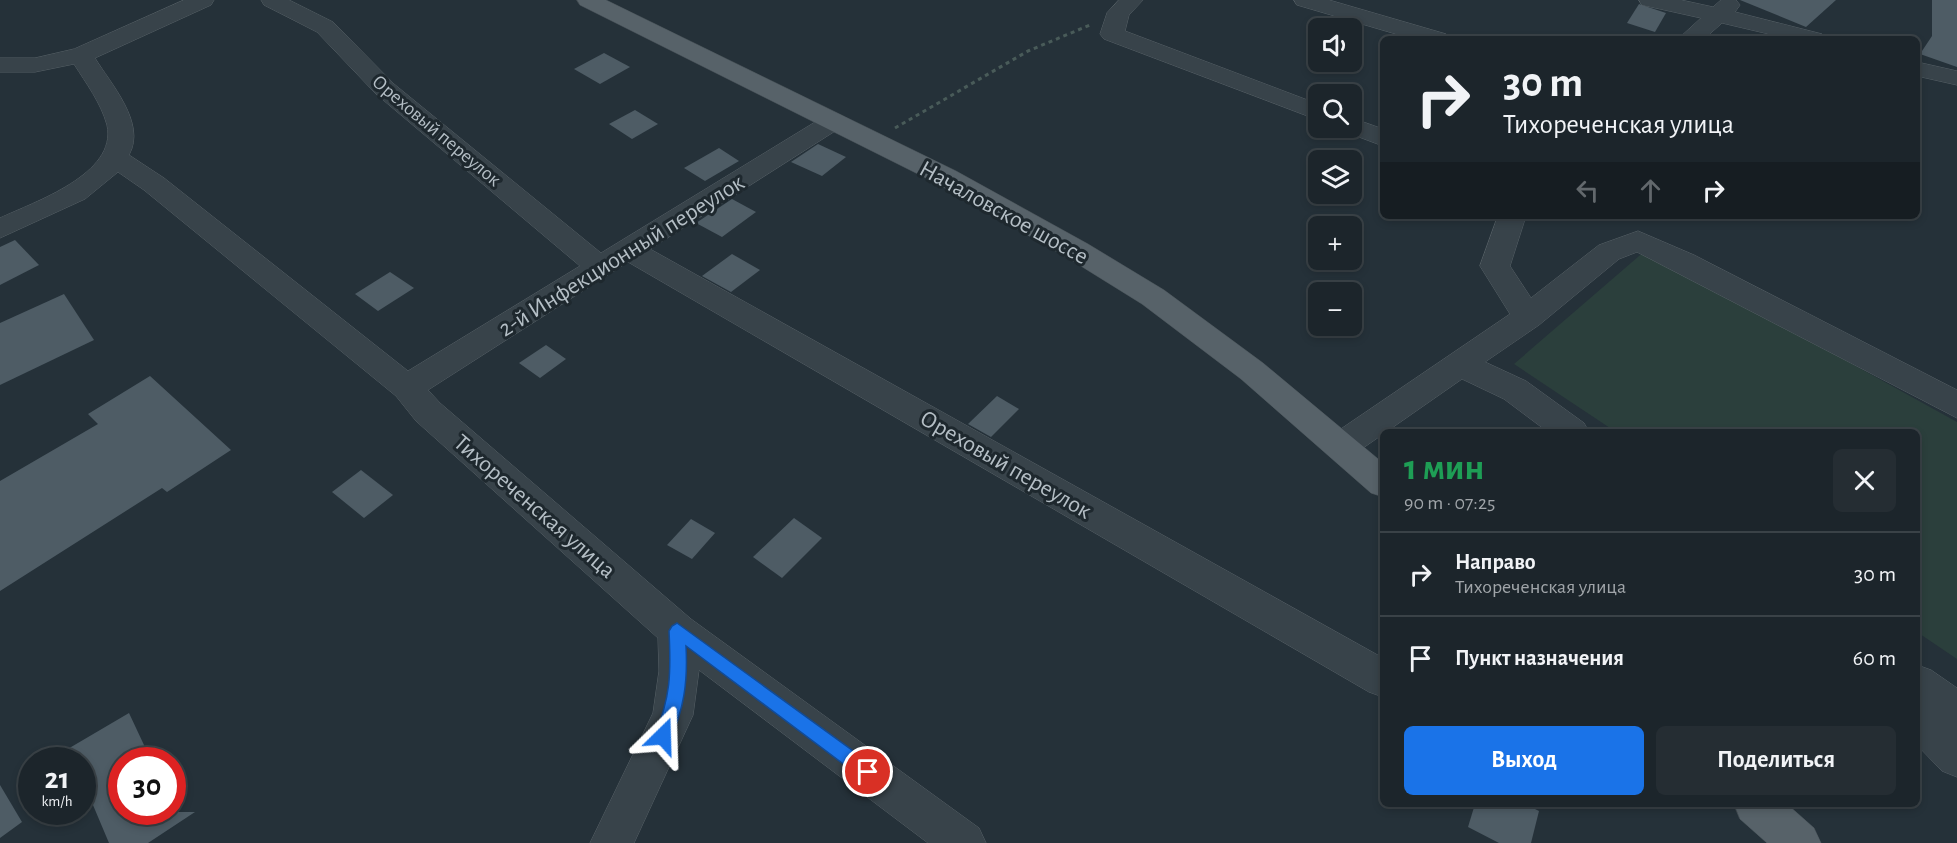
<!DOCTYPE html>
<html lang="ru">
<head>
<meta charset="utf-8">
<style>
	body { margin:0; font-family:"Alegreya Sans",sans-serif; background:#252d33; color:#f1f3f6; height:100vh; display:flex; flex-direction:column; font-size:22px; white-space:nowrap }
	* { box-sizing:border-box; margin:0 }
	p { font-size:20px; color:#a0a5a9 }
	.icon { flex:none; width:33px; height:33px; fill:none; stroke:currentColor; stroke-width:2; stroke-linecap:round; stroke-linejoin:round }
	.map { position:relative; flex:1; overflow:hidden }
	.drawer { position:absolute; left:1380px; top:429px; width:540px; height:378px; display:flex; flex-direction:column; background:#1c252b; border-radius:9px; box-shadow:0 3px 9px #0003,0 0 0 2px #3a4247 }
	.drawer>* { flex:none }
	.banner { position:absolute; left:1380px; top:36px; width:540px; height:183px; border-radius:9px; box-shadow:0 3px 9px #0003,0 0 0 2px #3a4247; background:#1c252b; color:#f1f3f6; overflow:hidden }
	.buttons { position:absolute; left:1308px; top:18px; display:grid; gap:12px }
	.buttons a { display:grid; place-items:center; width:54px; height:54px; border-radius:9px; background:#1c252b; box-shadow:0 3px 9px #0003,0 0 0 2px #3a4247; font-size:30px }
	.speed { position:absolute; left:18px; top:747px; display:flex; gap:12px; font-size:30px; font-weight:700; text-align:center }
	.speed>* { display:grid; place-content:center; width:78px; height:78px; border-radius:50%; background:#1c252b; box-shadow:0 3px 9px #0003,0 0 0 2px #3a4247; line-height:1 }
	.speed small { font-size:15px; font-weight:400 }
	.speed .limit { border:9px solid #d22; background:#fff; color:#111 }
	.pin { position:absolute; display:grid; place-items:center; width:51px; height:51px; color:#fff; margin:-26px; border:3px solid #fff; border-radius:50%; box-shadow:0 2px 6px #0007 }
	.me { position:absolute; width:66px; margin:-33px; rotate:22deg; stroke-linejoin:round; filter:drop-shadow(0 0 4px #0008) }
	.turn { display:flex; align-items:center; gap:21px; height:126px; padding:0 24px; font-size:27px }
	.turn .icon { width:78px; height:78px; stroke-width:2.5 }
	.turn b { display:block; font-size:42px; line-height:51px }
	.lanes { display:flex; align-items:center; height:57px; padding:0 24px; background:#0003; justify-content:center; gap:30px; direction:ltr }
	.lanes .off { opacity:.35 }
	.round { display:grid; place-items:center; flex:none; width:63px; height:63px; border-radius:9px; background:#252d33 }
	.overview { display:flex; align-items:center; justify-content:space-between; height:102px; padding:0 24px }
	h1 { font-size:36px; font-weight:700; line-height:45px; color:#1e9e55 }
	.button { display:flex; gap:12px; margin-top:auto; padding:12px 24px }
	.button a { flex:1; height:69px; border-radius:9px; background:#1a73e8; color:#fff; font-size:24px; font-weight:700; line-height:69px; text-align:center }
	.button a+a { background:#252d33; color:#f1f3f6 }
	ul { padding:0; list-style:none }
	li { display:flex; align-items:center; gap:18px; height:84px; padding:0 24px; border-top:2px solid #3a4247 }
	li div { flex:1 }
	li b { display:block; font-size:22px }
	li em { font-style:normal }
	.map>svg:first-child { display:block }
	.green { fill:#2b3f3c }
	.building { fill:#4e5c65 }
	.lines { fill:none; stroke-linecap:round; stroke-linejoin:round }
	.minor-casing { stroke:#576167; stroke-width:1 }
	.major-casing { stroke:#424c52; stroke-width:1 }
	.path { stroke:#495b59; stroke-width:3; stroke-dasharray:4 4; stroke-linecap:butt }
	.minor { fill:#38434a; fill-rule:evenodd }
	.major { fill:#576269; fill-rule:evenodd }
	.route { fill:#1a73e8; stroke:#114b97; stroke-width:1.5 }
	.labels { text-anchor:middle; stroke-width:6; stroke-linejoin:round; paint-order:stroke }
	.far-street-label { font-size:20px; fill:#b4bec5; stroke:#1e282e }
	.street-label { font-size:24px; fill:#b4bec5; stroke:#1e282e }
</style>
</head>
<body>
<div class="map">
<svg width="1957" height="843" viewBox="0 0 1957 843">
	<rect width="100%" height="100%" fill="#253139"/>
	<polygon class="green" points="1646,250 1957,422 1957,659 1917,632 1917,432 1616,432 1514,364"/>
	<g class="building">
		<polygon points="1740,0 1836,0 1806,27"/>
		<polygon points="1932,0 1957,0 1957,67 1920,54 1932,36"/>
		<polygon points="1639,4 1666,13 1655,32 1627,23"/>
		<polygon points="604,53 630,67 600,84 574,69"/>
		<polygon points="635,110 658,124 632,139 609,124"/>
		<polygon points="818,144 846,157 822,176 791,162"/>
		<polygon points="719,148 739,161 705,181 684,168"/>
		<polygon points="732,199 756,212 722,237 696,223"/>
		<polygon points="15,240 39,265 0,285 0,247"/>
		<polygon points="732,254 760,270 731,292 702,276"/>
		<polygon points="390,272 414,288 378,311 355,294"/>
		<polygon points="64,294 94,340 0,385 0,323"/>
		<polygon points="546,345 566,359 540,378 519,363"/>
		<polygon points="150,376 231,450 167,492 162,488 0,591 0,481 98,424 88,414"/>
		<polygon points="997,396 1019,409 991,437 968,424"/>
		<polygon points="361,470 393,495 364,518 332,492"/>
		<polygon points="794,518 822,538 782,578 753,557"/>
		<polygon points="691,519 715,533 692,559 667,545"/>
		<polygon points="129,713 151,760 122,760 122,812 195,812 148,843 109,843 82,779 82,760 49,760"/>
		<polygon points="0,785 22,822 0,838"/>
		<polygon points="1475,804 1525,804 1539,811 1531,843 1499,843 1468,827"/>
	</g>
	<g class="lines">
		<g class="minor-casing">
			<g id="minor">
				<path d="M184,0H214L211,5L95,58C110,83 147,123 129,155L164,178L408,371L580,266L376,94L317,32L264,5L261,0H289L333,22L394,84L601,253L825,116L834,113L843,116L847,121L843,126L650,249L1383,658V697L1369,692L628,262L428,390L440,403L691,619L979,828L986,843H928L699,670L693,715L634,843H590L653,713L659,671L658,638L416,421L396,396L144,190L118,172L85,199L0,238V218C34,202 118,174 107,125C101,103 86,83 74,64L35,72H0V58H35L74,49Z"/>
				<polygon points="1119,0 1143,0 1129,15 1125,31 1318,104 1318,120 1104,39 1100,34 1107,13"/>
				<polygon points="1294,0 1329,0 1446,34 1450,39 1413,39 1297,5"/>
				<polygon points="1639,0 1681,0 1713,7 1721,0 1736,0 1740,5 1735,12 1822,34 1826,39 1790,39 1722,23 1704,39 1678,39 1701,18 1642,5"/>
				<polygon points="1917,62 1957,71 1957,85 1917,76"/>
				<polygon points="1352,118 1383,129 1383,146 1343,131 1340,128 1352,128"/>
				<polygon points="1498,216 1526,216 1510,266 1531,298 1599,245 1638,231 1694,255 1957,390 1957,418 1637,252 1619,259 1539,325 1485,362 1526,381 1584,423 1589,432 1548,432 1504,399 1462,379 1353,455 1341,459 1329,455 1324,446 1329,437 1510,314 1480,266"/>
				<polygon points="1917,665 1931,670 1957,688 1957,777 1942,771 1917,745"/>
			</g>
		</g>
		<g class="major-casing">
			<g id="major">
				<polygon points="577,0 606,0 956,171 1088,244 1164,290 1263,363 1383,463 1383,497 1371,493 1241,379 1142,304 1068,258 936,183 580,5"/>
				<polygon points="1734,804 1787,804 1814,828 1821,843 1767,843 1740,819"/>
			</g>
		</g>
		<polyline class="path" points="895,128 1028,51 1090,25"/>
		<use href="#minor" class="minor"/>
		<use href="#major" class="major"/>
	</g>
	<path class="route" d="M677,623L874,766L877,772L874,778L868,781L862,778L686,646C688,682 684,710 669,742L663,744L657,742L654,736C671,698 671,672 669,631L672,626Z"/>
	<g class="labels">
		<g class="far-street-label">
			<text transform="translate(437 130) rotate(40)" y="7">Ореховый переулок</text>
		</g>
		<g class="street-label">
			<text transform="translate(1004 212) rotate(29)" y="8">Началовское шоссе</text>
			<text transform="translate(621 255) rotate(-32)" y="8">2-й Инфекционный переулок</text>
			<text transform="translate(1006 464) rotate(30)" y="8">Ореховый переулок</text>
			<text transform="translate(535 506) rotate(41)" y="8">Тихореченская улица</text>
		</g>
	</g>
</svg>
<div class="buttons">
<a><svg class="icon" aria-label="sound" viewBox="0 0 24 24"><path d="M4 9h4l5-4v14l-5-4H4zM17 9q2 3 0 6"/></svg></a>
<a><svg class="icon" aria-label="search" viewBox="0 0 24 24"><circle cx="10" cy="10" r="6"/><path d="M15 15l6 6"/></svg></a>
<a><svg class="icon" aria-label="layers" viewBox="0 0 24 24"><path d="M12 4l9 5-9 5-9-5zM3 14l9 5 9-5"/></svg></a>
<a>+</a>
<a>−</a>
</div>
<div class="speed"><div>21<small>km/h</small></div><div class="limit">30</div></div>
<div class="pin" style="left:868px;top:772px;background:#d93025"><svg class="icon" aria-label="arrive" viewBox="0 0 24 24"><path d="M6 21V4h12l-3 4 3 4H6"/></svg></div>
<svg class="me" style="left:663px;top:736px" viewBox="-20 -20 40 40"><path d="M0-17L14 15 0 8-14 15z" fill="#1a73e8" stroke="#fff" stroke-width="4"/></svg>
<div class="banner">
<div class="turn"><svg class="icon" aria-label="right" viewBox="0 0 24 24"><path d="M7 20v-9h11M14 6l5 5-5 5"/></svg><div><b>30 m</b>Тихореченская улица</div></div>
<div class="lanes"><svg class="icon off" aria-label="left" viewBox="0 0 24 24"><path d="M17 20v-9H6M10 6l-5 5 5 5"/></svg><svg class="icon off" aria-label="ahead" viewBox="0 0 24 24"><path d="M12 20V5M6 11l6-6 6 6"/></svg><svg class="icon" aria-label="right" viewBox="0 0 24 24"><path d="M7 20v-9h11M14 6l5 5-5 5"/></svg></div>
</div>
<section class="drawer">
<div class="overview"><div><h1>1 мин</h1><p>90 m · 07:25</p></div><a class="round"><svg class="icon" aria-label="close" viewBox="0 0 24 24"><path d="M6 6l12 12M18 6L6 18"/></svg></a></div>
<ul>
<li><svg class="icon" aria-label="right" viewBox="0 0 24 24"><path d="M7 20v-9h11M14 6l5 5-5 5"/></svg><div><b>Направо</b><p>Тихореченская улица</p></div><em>30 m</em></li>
<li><svg class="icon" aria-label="arrive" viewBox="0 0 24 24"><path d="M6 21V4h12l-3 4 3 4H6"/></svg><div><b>Пункт назначения</b></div><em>60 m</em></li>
</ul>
<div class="button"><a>Выход</a><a>Поделиться</a></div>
</section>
</div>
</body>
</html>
